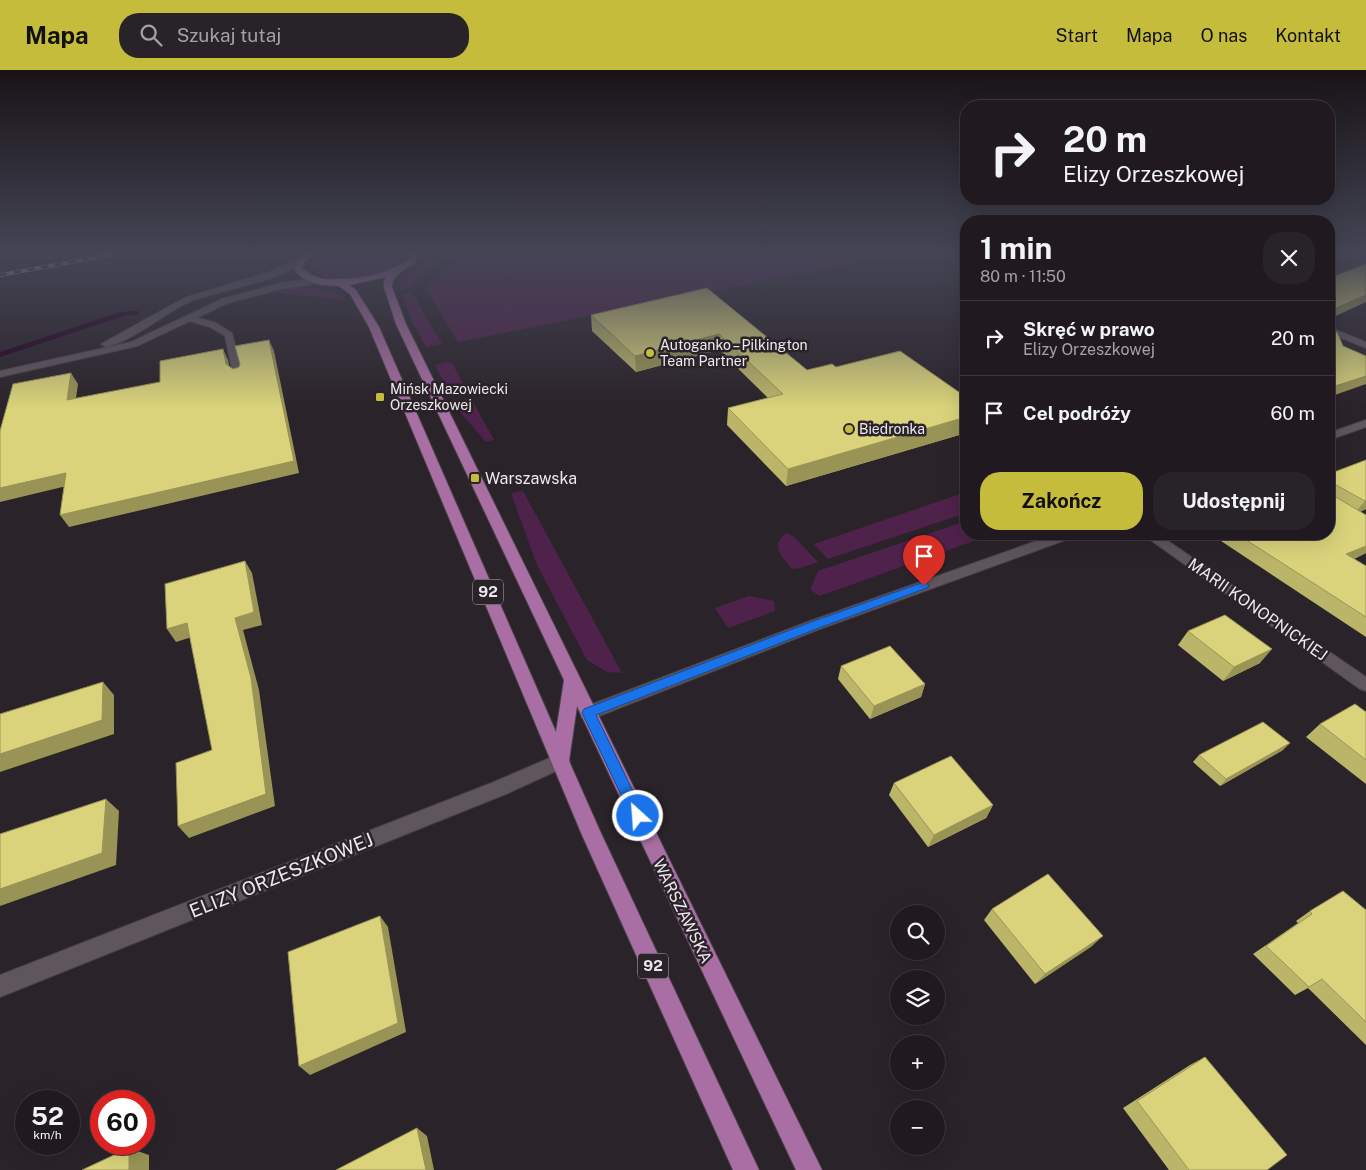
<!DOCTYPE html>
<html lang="pl">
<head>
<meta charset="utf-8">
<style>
	body { margin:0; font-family:"Public Sans",sans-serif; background:#282329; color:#f1f3f6; height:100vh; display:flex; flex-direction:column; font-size:19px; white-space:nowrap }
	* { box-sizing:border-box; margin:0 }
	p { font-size:16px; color:#a2a1a5 }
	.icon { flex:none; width:28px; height:28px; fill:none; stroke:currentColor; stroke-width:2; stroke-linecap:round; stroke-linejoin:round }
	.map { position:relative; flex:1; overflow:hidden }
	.panel { position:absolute; left:960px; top:145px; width:375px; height:325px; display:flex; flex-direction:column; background:#201a20; border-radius:20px; box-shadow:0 5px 20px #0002,0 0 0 1px #3d383e }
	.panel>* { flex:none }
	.guide { position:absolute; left:960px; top:30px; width:375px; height:105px; border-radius:20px; box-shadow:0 5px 20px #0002,0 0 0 1px #3d383e; background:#201a20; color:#f1f3f6; overflow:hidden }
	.buttons { position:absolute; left:890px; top:835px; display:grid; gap:10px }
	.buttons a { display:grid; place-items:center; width:55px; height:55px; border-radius:50%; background:#201a20; box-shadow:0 5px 20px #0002,0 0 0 1px #3d383e; font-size:25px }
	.speed { position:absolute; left:15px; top:1020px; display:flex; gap:10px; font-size:25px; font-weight:700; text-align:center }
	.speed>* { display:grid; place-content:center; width:65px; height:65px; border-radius:50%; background:#201a20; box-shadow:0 5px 20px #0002,0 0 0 1px #3d383e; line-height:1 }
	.speed small { font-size:12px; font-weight:400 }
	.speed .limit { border:8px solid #d22; background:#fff; color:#111 }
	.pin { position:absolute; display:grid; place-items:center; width:42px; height:42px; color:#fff; margin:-51px -21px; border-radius:50% 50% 50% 0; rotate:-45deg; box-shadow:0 0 5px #0007 }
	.pin .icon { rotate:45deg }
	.me { position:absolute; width:55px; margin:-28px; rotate:334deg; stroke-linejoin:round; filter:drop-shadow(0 0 4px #0008) }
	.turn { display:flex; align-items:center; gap:18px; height:105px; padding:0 20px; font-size:22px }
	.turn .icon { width:65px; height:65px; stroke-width:2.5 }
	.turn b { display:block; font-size:35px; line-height:42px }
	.round { display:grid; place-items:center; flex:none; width:52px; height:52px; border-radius:20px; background:#282329 }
	.summary { display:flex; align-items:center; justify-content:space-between; height:85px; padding:0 20px }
	h1 { font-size:30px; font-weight:700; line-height:38px }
	.primary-button { display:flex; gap:10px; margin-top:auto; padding:10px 20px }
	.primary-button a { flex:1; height:58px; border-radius:20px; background:#c6bc3c; color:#111; font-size:20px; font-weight:700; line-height:58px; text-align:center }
	.primary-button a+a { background:#282329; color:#f1f3f6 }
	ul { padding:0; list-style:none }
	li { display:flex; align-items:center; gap:15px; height:75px; padding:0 20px; border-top:1px solid #3d383e }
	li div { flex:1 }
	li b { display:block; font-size:19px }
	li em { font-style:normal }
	header { display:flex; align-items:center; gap:30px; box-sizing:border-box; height:70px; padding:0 25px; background:#c6bc3c; color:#111 }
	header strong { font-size:24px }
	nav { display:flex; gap:28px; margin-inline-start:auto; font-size:18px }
	.search { width:350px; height:45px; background:#282329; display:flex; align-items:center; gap:12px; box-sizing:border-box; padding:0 18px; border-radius:20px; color:#a2a1a5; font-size:19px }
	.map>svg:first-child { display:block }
	.green { fill:#4f224b }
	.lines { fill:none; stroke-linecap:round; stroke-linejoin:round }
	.stream { fill:#260024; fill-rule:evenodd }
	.service-casing { stroke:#494148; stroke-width:2 }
	.minor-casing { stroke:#494148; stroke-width:2 }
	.tertiary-casing { stroke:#494148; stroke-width:2 }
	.primary-casing { stroke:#494148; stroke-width:2 }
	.service { fill:#5f555d; fill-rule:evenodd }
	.minor { fill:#5f555d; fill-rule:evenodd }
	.tertiary { fill:#5f555d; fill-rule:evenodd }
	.primary { fill:#a96ea3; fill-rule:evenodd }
	.rail-casing { stroke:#bcb5bb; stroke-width:4 }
	.rail { stroke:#2b232a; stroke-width:2.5; stroke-dasharray:7; stroke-linecap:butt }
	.wall { fill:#bbb56a }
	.shaded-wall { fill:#999456 }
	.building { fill:#dad37b; stroke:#999456 }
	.route { fill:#1a73e8; stroke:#114b97 }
	.poi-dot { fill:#c6bc3c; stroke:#2b232a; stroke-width:2 }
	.labels { text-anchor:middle; stroke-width:5; stroke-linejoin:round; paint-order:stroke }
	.far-poi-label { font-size:14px; fill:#efe9ee; stroke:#2b232a; text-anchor:start }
	.shield { fill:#2b232a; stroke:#b4aeb3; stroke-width:1 }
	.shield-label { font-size:15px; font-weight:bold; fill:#efe9ee }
	.poi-label { font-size:16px; fill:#efe9ee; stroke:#2b232a; text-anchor:start }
	.street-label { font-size:16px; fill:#efe9ee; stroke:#2b232a }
	.near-street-label { font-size:19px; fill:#efe9ee; stroke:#2b232a }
</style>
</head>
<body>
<header>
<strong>Mapa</strong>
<div class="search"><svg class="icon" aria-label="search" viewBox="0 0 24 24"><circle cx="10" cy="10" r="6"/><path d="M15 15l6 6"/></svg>Szukaj tutaj</div>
<nav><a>Start</a><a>Mapa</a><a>O nas</a><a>Kontakt</a></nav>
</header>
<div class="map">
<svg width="1366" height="1100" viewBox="0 0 1366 1100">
	<rect width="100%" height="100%" fill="#2b232a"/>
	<g class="green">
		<path d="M322,184H404V187C393,207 321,219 311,196L312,191Z"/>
		<polygon points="433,184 447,184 408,218 399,219 403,207 421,196"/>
		<polygon points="473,184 902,184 458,272 426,219 461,187"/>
		<path d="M287,218C307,217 327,217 344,228L337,229L280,223L276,221Z"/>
		<polygon points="410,223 413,224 442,274 426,277 412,251 402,224"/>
		<polygon points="446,292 452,293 465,317 454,320 447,318 435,295"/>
		<polygon points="471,328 494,370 486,372 454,335 460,330"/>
		<polygon points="523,421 622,603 607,602 587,590 537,495 511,423"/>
		<polygon points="966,422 966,443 828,489 814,474"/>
		<polygon points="966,451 966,464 993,464 820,526 810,520 818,501"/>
		<path d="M786,463L793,466L818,492L801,498L792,499C782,487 770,476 786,463Z"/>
		<polygon points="749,526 774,531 775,541 728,558 715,538"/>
	</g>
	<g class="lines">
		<polygon class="stream" points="136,241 139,241 139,245 124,246 0,287 0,282 120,242"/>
		<g class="service-casing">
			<polygon id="service" points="189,245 216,253 232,263 243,305 242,307 238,308 233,305 225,266 210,257 186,250 184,248"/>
		</g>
		<g class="minor-casing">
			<g id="minor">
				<path d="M297,190L304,192C284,210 220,220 191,231C162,244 137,269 106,277L101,274L184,228L269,202Z"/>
				<polygon points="319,208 322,209 322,213 281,219 228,233 137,276 0,307 0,301 131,272 222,229 281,213"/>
				<polygon points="1366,350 1366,357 1329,370 1329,363"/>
				<polygon points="1056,464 1076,464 1074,467 820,559 594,648 588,650 582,648 580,643 582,638 810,551"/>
				<polygon points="1142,464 1158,464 1366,607 1366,621 1360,619"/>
				<polygon points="561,683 567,686 570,691 567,696 506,724 0,927 0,905 494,712"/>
			</g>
		</g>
		<g class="tertiary-casing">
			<polygon id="tertiary" points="1329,257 1366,272 1366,278 1329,263"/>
		</g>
		<g class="primary-casing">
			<path id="primary" d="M305,184H314L304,193L302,198C314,209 324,210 338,209C364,209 387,204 409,189L410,184H418L416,192C406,199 392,204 392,217L406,254L822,1100H796L577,636L569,691L600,761L759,1100H733L582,765L369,257L350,224L339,216L321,215L304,209L295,201L296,192ZM387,207L384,211V217L396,254L564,610L556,662L379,257L356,220L349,215Z"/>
		</g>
		<use href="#service" class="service"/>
		<use href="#minor" class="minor"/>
		<use href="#tertiary" class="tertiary"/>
		<use href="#primary" class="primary"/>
		<g class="rail-casing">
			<polyline id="rail" points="0,205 115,184"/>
		</g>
		<use href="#rail" class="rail"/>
	</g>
	<g class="wall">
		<polygon points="707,218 807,300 836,297 966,327 966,363 786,416 727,355 728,338 768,328 719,280 636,302 592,261 591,245"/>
		<polygon points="1366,390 1366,439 1360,442 1366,445 1366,483 1354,489 1366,496 1366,567 1221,471 1227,464 1329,464 1329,404"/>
		<polygon points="1188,561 1260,593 1223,611 1178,575"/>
		<polygon points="841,596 925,614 921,627 870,649 838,609"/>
		<polygon points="1366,642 1366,714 1306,667 1320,654"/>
		<polygon points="1283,680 1220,716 1193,692 1199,685"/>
		<polygon points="894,713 993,735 986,748 928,777 889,725"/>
		<polygon points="992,839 1092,876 1035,914 984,850"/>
		<polygon points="1366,840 1366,975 1308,918 1295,925 1253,884 1298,853 1296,851 1310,841"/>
		<polygon points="1205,987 1267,1100 1169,1100 1123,1038 1190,995"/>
	</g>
	<g class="shaded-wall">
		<polygon points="1366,225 1366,232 1329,249 1329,241"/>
		<polygon points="719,264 719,280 636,302 635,286"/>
		<polygon points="269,270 274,281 299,403 69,457 60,445 294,391"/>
		<polygon points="223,279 228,290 231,305 226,294"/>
		<polygon points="71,303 78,314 74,342 67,330"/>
		<polygon points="1366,306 1366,314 1329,327 1329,318"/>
		<polygon points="966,347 966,363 786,416 788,399"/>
		<polygon points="66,403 75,414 0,432 0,418"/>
		<polygon points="1366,430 1366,439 1354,444 1365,431"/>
		<polygon points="1366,476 1366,483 1336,496 1346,484"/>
		<polygon points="245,491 252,503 262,555 243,560 259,620 275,736 189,768 178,756 266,724 235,548"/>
		<polygon points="187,553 195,566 176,572 167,559"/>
		<polygon points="1272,579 1260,593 1223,611 1234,597"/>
		<polygon points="103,612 114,625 114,664 0,702 0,684"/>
		<polygon points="925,614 921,627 870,649 874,636"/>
		<polygon points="1290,673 1283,680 1220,716 1226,709"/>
		<polygon points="106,729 119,741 116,795 0,836 0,819"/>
		<polygon points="993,735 986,748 928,777 934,765"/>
		<polygon points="380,846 388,857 406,962 310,1005 299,996"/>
		<polygon points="1103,866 1092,876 1035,914 1045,904"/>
		<polygon points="417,1058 427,1066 434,1100 426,1100"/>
		<polygon points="129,1078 149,1085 149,1100 129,1100"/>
	</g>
	<g class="building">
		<polygon points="1366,194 1366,225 1329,241 1329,208"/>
		<polygon points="707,218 807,300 832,294 836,297 900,281 966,327 966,347 788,399 728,338 783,324 719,264 635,286 591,245"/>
		<polygon points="1337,262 1343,276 1366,286 1366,306 1329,318 1329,264"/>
		<polygon points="269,270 294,391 60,445 66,403 0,418 0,361 13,314 71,303 67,330 160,312 160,291 223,279 226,294 233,299 239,297 240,294 235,276"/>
		<polygon points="1366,390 1366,430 1365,431 1329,411 1329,404"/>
		<polygon points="1329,423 1366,445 1366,476 1346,484 1366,496 1366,547 1237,464 1329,464"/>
		<polygon points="245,491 254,542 235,548 251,608 266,724 178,756 176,693 212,680 187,553 167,559 165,514"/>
		<polygon points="1225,545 1272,579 1234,597 1188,561"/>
		<polygon points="890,576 925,614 874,636 841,596"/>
		<polygon points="103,612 102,650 0,684 0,644"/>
		<polygon points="1355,634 1366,642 1366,690 1320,654"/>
		<polygon points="1263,652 1290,673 1226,709 1199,685"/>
		<polygon points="951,686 993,735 934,765 894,713"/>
		<polygon points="106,729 102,783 0,819 0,764"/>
		<polygon points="1048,804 1103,866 1045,904 992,839"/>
		<polygon points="1343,821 1366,840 1366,952 1322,909 1309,917 1266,876 1312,844 1310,841"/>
		<polygon points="380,846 398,953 299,996 288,882"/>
		<polygon points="1205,987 1287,1085 1267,1100 1189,1100 1137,1031"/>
		<polygon points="417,1058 426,1100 336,1100"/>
		<polygon points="129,1078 129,1100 82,1100"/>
	</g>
	<linearGradient id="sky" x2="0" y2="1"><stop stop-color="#181317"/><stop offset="0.54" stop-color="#444555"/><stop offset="1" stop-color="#444555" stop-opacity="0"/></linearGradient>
	<rect width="1366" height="338" fill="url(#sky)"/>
	<polygon class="route" points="924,512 927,513 929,516 927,518 819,558 596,645 645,746 643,750 638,752 633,750 582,643 584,639 811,552"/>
	<g class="poi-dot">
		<circle cx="650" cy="283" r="5"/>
		<rect x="375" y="322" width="10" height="10" rx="2.5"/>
		<circle cx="849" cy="359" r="5"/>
		<rect x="470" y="403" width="10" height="10" rx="2.5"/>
	</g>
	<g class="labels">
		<g class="far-poi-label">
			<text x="660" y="280">Autoganko – Pilkington<tspan x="660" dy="16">Team Partner</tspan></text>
			<text x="390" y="324">Mińsk Mazowiecki<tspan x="390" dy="16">Orzeszkowej</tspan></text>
			<text x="859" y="364">Biedronka</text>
		</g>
		<g class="shield">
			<rect x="473" y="509.5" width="30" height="25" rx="4"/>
			<rect x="638" y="883.5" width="30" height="25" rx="4"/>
		</g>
		<g class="shield-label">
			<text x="488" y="527">92</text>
			<text x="653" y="901">92</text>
		</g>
		<g class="poi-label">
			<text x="485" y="414">Warszawska</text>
		</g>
		<g class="street-label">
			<text transform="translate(1258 539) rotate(35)" y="6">MARII KONOPNICKIEJ</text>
			<text transform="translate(683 841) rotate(64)" y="6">WARSZAWSKA</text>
		</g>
		<g class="near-street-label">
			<text transform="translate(281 805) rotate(-22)" y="7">ELIZY ORZESZKOWEJ</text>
		</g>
	</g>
</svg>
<div class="buttons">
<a><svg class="icon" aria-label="search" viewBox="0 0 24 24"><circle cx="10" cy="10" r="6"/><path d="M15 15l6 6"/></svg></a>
<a><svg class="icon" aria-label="layers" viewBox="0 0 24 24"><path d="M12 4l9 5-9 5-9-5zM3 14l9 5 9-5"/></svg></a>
<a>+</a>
<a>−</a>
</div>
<div class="speed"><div>52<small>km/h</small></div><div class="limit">60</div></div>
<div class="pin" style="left:924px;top:516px;background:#d93025"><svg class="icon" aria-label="arrive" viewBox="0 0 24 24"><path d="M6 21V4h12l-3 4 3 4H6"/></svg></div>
<svg class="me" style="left:638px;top:746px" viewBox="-20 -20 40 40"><circle r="17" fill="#1a73e8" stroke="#fff" stroke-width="3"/><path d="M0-11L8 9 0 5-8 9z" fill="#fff"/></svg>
<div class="guide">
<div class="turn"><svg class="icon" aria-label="right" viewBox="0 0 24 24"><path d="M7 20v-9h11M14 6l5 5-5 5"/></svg><div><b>20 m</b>Elizy Orzeszkowej</div></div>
</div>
<section class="panel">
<div class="summary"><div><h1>1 min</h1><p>80 m · 11:50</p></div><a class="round"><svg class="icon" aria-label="close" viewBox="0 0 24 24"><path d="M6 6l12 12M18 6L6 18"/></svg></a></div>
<ul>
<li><svg class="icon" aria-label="right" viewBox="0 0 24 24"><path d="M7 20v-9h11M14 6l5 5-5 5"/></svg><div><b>Skręć w prawo</b><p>Elizy Orzeszkowej</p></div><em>20 m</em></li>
<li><svg class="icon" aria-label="arrive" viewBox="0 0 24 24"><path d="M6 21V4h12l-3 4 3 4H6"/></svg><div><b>Cel podróży</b></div><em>60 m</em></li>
</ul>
<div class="primary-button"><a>Zakończ</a><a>Udostępnij</a></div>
</section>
</div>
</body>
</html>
